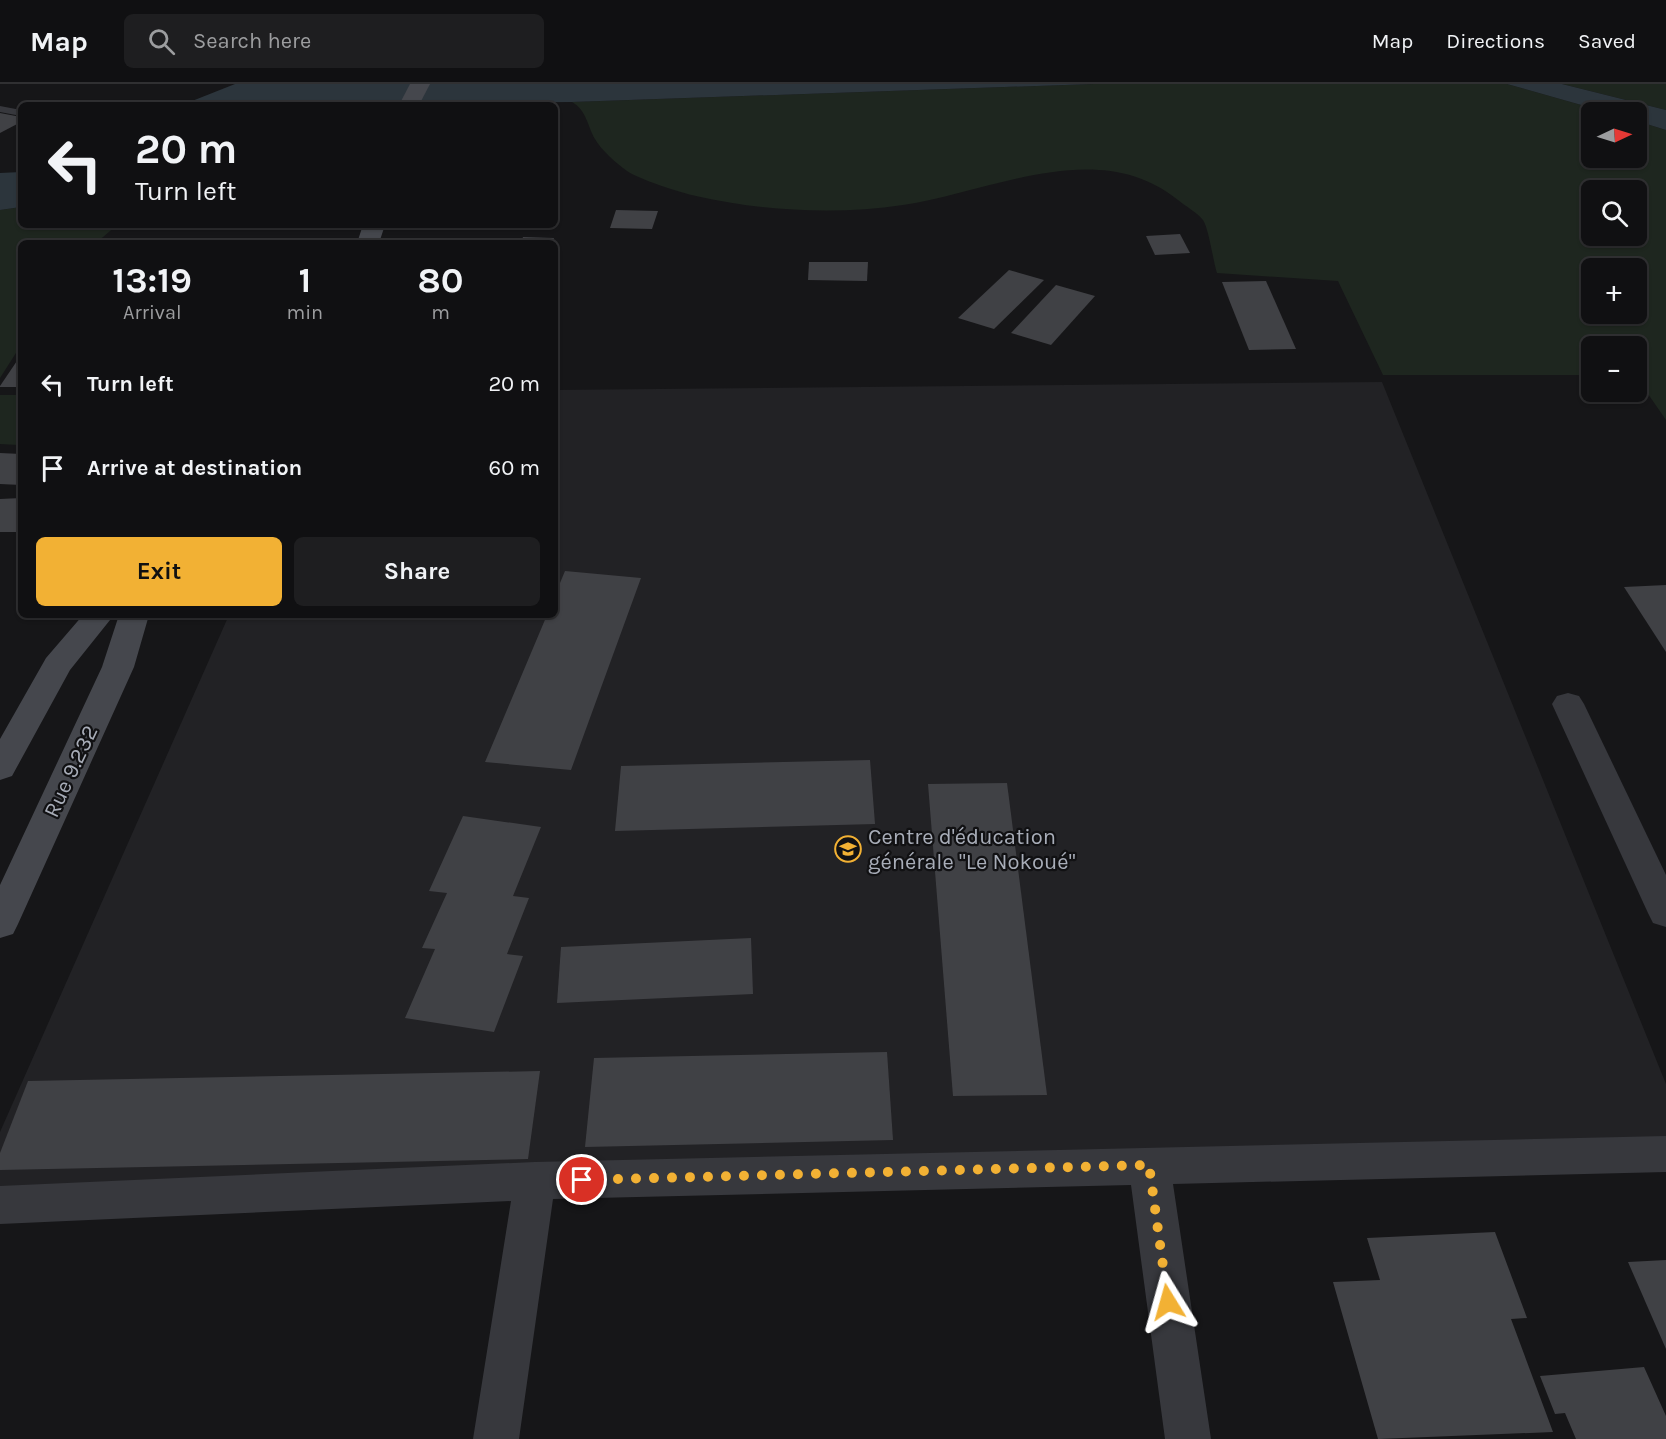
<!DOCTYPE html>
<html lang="en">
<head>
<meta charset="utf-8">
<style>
	body { margin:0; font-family:Karla,sans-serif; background:#1e1e20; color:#f1f3f6; height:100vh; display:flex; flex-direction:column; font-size:22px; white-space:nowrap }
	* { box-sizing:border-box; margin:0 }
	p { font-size:20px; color:#9c9d9f }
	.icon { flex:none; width:33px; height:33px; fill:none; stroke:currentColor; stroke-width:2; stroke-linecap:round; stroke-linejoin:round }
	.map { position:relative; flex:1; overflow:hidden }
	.panel { position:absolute; left:18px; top:156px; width:540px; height:378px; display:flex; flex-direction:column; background:#101012; border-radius:9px; box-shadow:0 2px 4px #0004,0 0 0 2px #303032 }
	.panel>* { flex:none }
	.guide { position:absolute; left:18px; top:18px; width:540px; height:126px; border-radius:9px; box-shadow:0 2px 4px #0004,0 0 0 2px #303032; background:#101012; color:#f1f3f6; overflow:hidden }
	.needle { width:39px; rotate:86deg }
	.buttons { position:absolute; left:1581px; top:18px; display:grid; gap:12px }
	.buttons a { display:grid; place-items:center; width:66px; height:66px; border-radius:9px; background:#101012; box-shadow:0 2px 4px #0004,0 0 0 2px #303032; font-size:30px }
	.pin { position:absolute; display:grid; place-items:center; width:51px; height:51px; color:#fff; margin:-26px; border:3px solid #fff; border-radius:50%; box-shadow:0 2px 6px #0007 }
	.me { position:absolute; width:66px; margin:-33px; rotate:352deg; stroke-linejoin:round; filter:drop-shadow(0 0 4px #0008) }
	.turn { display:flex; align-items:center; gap:21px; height:126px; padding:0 18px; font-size:27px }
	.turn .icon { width:78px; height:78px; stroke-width:2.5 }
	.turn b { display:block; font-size:42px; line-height:51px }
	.eta { display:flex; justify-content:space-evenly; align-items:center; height:102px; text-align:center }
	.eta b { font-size:36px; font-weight:700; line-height:42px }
	.button { display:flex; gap:12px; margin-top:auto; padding:12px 18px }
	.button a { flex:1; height:69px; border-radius:9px; background:#f2b134; color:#111; font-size:24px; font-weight:700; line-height:69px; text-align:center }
	.button a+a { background:#1e1e20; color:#f1f3f6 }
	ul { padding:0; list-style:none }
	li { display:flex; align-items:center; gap:18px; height:84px; padding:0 18px }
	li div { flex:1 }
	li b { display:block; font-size:22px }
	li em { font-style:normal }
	header { display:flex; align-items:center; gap:36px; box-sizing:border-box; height:84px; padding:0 30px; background:#101012; border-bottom:2px solid #303032 }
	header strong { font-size:28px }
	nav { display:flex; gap:33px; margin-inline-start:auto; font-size:21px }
	.search { width:420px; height:54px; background:#1e1e20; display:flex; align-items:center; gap:15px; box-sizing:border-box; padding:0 21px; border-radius:9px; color:#9c9d9f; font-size:22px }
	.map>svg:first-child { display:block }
	.built { fill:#222225 }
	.green { fill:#1e261f; fill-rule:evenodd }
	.water { fill:#2c353c }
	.building { fill:#404145 }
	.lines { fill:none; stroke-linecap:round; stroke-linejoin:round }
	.lane { fill:#37383d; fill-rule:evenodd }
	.street { fill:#37383d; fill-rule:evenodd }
	.secondary { fill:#45474d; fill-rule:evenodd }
	.route { stroke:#f2b134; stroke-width:10; stroke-dasharray:0 18 }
	.labels { text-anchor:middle; stroke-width:4.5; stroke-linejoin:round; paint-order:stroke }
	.street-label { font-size:22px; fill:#a8adb8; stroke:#111113 }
	.poi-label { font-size:22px; fill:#a8adb8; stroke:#111113; text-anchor:start }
</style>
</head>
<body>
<header>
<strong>Map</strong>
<div class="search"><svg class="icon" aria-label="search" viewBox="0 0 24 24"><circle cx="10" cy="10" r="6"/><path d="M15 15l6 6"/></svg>Search here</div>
<nav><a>Map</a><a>Directions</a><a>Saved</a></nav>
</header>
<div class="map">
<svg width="1666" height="1355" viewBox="0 0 1666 1355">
	<rect width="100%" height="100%" fill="#161618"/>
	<polygon class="built" points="1382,298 1666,1000 1666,1066 0,1111 0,1048 229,531 555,531 555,306"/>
	<g class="green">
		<path d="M1093,0H1507L1606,28H1592V74H1636L1637,37L1666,46V336L1637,294L1636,262H1592L1591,291H1383L1338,197L1217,189C1213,177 1209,145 1203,136C1198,129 1185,122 1178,116C1098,51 992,108 903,121C836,131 762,127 696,112C682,109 638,95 627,87C617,80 601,66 595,55C587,41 587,27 572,18ZM1592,106H1636V152H1592ZM1592,184H1636V230H1592Z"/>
		<polygon points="1562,0 1666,0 1666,26"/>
		<polygon points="21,123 21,141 117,141 96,159 21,159 21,261 0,294 0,126"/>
		<polygon points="0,311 21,311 19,361 0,360"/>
	</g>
	<g class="water">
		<polygon points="235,0 1093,0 572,18 182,21"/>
		<polygon points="1507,0 1562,0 1666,26 1666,46 1637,37 1636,28 1606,28"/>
		<polygon points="21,88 21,123 0,126 0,89"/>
	</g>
	<g class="building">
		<polygon points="0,29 21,33 21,38 0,49"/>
		<polygon points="616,126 658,127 652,145 610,144"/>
		<polygon points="1180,150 1190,169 1155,171 1146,152"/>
		<polygon points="523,153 554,154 552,159 521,159"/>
		<polygon points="809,178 868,178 867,197 808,196"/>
		<polygon points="1009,186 1044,196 994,245 958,234"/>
		<polygon points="1266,197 1296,265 1249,266 1222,198"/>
		<polygon points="1056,201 1095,212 1051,261 1011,249"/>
		<polygon points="21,271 21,303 0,303 0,302"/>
		<polygon points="0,369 21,370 21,401 0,400"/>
		<polygon points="21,414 21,448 0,448 0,415"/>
		<polygon points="565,487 641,494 571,686 485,678 547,531 555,531 555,511"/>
		<polygon points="1666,501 1666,568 1624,503"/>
		<polygon points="870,676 875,740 615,747 621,682"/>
		<polygon points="1007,699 1047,1011 953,1012 928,700"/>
		<polygon points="463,732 541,743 513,812 529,814 507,870 523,872 494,948 405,934 435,865 422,864 447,809 429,807"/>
		<polygon points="751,854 753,910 557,919 561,863"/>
		<polygon points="887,968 893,1056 585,1063 594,974"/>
		<polygon points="540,987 528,1075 0,1086 0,1069 28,997"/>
		<polygon points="1495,1148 1527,1234 1511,1235 1553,1348 1378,1355 1333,1198 1380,1196 1367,1154"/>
		<polygon points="1666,1176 1666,1265 1628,1178"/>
		<polygon points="1644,1283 1666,1332 1666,1355 1576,1355 1565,1329 1555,1330 1540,1292"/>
	</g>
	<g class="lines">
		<polygon class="lane" points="0,22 21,26 21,32 0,28"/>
		<g class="street">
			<polygon points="1568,609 1579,612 1584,620 1666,791 1666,843 1653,839 1648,829 1552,620 1557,612"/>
			<polygon points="1666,1052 1666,1088 1173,1100 1211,1355 1165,1355 1131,1101 553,1115 519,1355 473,1355 511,1117 0,1140 0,1102 535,1078"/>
		</g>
		<g class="secondary">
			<polygon points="410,0 430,0 419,21 399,21"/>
			<polygon points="363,141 385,141 379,159 357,159"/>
			<polygon points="83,531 114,531 70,586 12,692 0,696 0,655 46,574"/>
			<polygon points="119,531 149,531 134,583 18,840 13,850 0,854 0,801 102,583"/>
		</g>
	</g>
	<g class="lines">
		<polyline class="route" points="582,1096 1149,1081 1168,1218"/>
	</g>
	<defs>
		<g id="university-ring" transform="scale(1.35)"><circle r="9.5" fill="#111113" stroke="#f2b134" stroke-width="1.5"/><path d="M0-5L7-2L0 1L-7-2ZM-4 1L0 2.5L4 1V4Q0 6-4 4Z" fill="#f2b134"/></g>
	</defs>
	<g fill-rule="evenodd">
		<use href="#university-ring" x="848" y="765"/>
	</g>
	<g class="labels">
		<g class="street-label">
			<text transform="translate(70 687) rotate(-65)" y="8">Rue 9.232</text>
		</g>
		<g class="poi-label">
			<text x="868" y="760">Centre d'éducation<tspan x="868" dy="25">générale "Le Nokoué"</tspan></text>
		</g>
	</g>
</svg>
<div class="buttons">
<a><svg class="needle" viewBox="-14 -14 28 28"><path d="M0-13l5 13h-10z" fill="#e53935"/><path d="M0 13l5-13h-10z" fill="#9c9d9f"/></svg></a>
<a><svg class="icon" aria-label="search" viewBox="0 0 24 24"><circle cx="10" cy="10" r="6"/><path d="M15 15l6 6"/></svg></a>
<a>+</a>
<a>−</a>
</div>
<div class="pin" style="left:582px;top:1096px;background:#d93025"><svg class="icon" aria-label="arrive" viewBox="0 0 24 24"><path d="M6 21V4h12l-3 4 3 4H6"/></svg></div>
<svg class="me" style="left:1168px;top:1218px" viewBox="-20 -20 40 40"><path d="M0-17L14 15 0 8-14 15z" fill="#f2b134" stroke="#fff" stroke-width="4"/></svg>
<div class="guide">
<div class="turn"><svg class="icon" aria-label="left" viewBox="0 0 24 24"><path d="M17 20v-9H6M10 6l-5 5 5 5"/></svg><div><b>20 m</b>Turn left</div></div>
</div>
<section class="panel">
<div class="eta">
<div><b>13:19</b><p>Arrival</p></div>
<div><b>1</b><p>min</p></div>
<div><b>80</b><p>m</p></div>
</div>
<ul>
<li><svg class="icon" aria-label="left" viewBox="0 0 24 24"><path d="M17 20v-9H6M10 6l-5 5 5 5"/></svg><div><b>Turn left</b></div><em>20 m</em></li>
<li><svg class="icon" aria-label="arrive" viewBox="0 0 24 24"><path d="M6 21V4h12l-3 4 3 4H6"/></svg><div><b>Arrive at destination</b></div><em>60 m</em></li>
</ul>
<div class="button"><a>Exit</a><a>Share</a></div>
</section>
</div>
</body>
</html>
